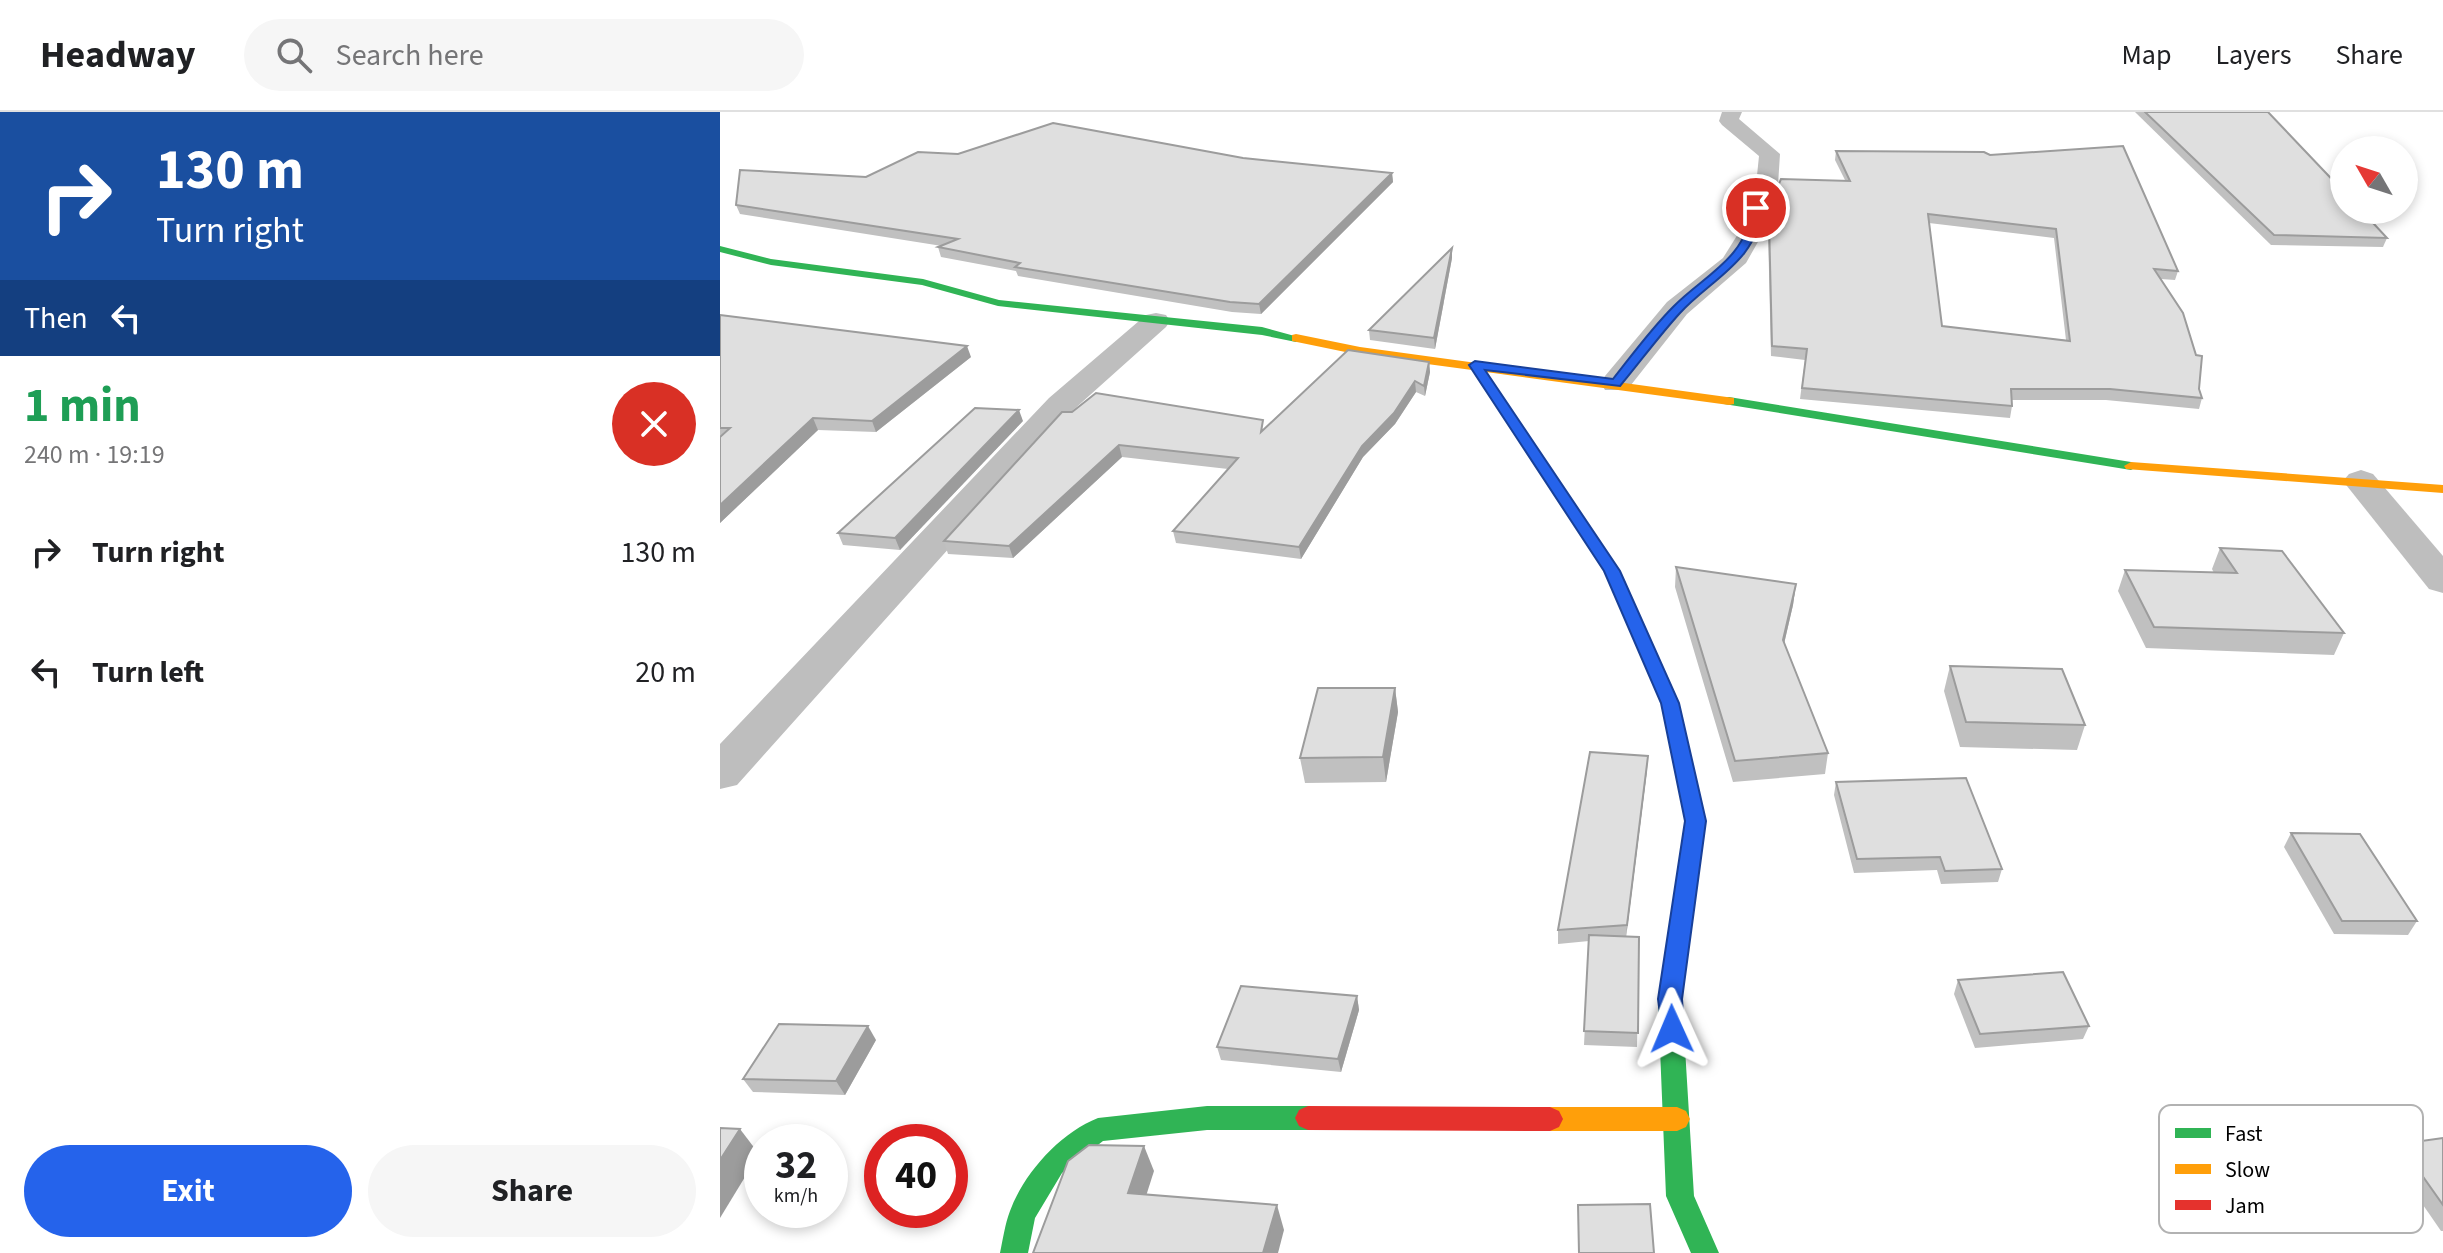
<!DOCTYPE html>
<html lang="en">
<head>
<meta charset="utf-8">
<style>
	body { margin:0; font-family:"Source Sans 3",sans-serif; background:#f6f6f6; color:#202124; height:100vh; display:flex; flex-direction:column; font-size:30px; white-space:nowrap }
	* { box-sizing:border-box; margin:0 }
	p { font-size:26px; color:#757577 }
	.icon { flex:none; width:44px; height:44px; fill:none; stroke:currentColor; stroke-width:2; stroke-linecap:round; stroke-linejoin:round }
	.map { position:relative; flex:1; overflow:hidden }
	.sheet { display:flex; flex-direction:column; background:#fff; width:720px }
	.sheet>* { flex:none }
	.top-card { background:#1a4fa0; color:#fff; overflow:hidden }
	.needle { width:52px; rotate:309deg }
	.buttons { position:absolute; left:1610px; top:24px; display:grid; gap:16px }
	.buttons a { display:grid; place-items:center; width:88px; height:88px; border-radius:50%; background:#fff; box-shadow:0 4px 12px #0003; font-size:40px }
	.speed { position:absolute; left:24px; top:1012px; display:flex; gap:16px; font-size:40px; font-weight:700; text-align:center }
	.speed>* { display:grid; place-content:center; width:104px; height:104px; border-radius:50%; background:#fff; box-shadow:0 4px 12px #0003; line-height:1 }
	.speed small { font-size:20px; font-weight:400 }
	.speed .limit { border:12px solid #d22; background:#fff; color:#111 }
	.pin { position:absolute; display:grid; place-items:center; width:68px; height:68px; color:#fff; margin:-34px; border:4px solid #fff; border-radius:50%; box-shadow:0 2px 8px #0007 }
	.me { position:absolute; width:88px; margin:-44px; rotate:359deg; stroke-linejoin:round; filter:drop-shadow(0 0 6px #0008) }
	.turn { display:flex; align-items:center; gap:28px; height:168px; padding:0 24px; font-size:36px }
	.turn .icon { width:104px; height:104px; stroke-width:2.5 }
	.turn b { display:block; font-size:56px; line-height:68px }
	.then { display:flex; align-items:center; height:76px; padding:0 24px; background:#0003; gap:16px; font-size:30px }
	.round { display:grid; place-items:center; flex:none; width:84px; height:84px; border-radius:42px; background:#f6f6f6 }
	.headline { display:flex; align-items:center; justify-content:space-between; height:136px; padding:0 24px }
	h1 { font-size:48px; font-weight:700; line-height:60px; color:#1e9e55 }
	.primary-button { display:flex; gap:16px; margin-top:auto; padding:16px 24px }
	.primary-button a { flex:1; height:92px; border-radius:48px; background:#2563eb; color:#fff; font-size:32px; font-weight:700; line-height:92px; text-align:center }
	.primary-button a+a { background:#f6f6f6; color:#202124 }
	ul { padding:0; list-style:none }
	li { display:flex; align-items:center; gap:24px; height:120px; padding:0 24px }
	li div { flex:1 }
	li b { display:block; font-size:30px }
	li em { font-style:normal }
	header { display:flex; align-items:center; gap:48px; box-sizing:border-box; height:112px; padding:0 40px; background:#fff; border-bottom:2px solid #e0e0e0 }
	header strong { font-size:38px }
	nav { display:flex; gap:44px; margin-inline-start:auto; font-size:28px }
	.search { width:560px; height:72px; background:#f6f6f6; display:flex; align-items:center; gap:20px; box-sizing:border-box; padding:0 28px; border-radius:44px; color:#757577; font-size:30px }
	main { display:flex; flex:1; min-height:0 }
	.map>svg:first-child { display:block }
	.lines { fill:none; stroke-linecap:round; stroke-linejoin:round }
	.street { fill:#bebebe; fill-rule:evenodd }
	.fast { fill:#30b455; fill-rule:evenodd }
	.slow { fill:#ff9f0a; fill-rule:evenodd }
	.jam { fill:#e5322d; fill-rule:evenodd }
	.wall { fill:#c0c0c0; fill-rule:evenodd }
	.shaded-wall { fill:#9c9c9c }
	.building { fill:#dfdfdf; stroke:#9c9c9c; stroke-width:2; fill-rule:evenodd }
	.route { fill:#2563eb; stroke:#184099; stroke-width:2 }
	.key { fill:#fff; stroke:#b2b2b2; stroke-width:2 }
	.key-label { font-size:22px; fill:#000 }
</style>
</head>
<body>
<header>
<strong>Headway</strong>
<div class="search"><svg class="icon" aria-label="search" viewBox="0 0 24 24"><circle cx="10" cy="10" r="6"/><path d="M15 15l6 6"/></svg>Search here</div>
<nav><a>Map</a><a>Layers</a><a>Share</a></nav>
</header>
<main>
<section class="sheet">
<div class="top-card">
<div class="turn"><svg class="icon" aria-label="right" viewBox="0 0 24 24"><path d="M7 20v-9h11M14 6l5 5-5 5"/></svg><div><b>130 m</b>Turn right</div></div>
<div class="then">Then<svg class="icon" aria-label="left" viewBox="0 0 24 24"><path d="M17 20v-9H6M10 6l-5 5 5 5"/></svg></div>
</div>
<div class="headline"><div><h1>1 min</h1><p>240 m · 19:19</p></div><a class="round" style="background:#d93025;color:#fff"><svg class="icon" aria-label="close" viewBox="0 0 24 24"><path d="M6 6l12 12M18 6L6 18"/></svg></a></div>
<ul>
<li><svg class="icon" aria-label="right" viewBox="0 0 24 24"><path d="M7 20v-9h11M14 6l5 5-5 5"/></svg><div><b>Turn right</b></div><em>130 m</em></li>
<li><svg class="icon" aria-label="left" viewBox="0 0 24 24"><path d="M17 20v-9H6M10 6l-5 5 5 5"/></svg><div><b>Turn left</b></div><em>20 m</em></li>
</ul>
<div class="primary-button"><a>Exit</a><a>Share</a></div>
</section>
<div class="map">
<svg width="1723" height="1141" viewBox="0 0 1723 1141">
	<rect width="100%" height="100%" fill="#fff"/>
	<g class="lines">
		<g class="street">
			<polygon points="1002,0 1022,0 1019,7 1060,42 1058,73 1048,96 1047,114 1026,151 967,202 907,278 885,278 881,271 885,264 947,190 1003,146 1023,114 1024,96 1036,73 1039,44 1002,13 999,9"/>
			<polygon points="436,201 446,203 450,209 446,215 351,300 17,673 0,677 0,632 329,286 426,203"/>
			<polygon points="1641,358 1653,362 1723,444 1723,481 1709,477 1623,369 1629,362"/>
		</g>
		<g class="fast">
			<polygon points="0,134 51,147 203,167 279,188 542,215 582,226 576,230 542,223 278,194 202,173 51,153 0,140"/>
			<polygon points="1009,285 1411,350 1418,354 1411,358 1004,292 1004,286"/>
			<polygon points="965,777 973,779 976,785 962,887 974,1084 999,1141 971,1141 946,1084 938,887 954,785 957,779"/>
			<path d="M487,994H588L597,998L601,1006L597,1014L588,1018H487L383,1029L342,1061L315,1106L308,1141H280C283,1127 285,1112 290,1099C304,1061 340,1021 378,1006Z"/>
		</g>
		<g class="slow">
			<polygon points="576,222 640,235 1014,286 1014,292 1009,293 766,260 900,459 959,591 986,709 973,791 965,793 957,791 954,785 966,709 941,591 884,459 752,258 640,243 572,229 572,223"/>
			<polygon points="1411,350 1723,373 1723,381 1406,357 1404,354"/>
			<polygon points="830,995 957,995 966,999 970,1007 966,1015 957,1019 830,1019 821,1015 817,1007 821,999"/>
		</g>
		<polygon class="jam" points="588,994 830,995 839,999 843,1007 839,1015 830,1019 588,1018 579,1014 575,1006 579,998"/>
	</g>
	<g class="wall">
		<polygon points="1415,0 1548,0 1667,126 1663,135 1551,133"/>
		<path d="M1116,39L1458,159L1455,168L1441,167L1482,286L1479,297L1386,288H1292V294L1290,306L1080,287L1085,248L1051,244L1048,118L1052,88L1125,68L1115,48ZM1209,111L1334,126L1346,228L1222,214Z"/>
		<polygon points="238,42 523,46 672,61 673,70 541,202 512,200 298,164 296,159 221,145 218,135 222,134 20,102 16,93 146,65"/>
		<polygon points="732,146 715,237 650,228 649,218"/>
		<polygon points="0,203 251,245 156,320 98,318 0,411"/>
		<polygon points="709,250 710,260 705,284 696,280 675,312 643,345 581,447 456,431 453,419 508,357 402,345 293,446 228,442 224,429 342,300 545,317"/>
		<polygon points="303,309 180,438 123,433 118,421"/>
		<polygon points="1500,436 1624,521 1614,543 1426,536 1398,479 1405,458 1494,461 1492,457"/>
		<polygon points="956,455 1076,472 1073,493 1064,532 1108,641 1105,662 1013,670 955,475"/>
		<polygon points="1230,554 1365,613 1357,638 1240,635 1224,579"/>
		<polygon points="675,576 678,600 666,670 585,671 580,646"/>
		<polygon points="927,658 906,825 919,825 917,935 864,933 869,829 838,832 838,818"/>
		<polygon points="1116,670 1282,757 1278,770 1221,772 1217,758 1134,761 1114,683"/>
		<polygon points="1571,721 1697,809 1688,823 1614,822 1564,735"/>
		<polygon points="1238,868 1369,914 1363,927 1255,936 1234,882"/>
		<polygon points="637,884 639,898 621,960 501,948 497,935"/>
		<polygon points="156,928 125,983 33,980 23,967"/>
		<polygon points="1723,1026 1723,1119 1721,1119 1670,1045 1680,1032"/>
	</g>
	<g class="shaded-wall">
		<polygon points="672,61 673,70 541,202 539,192"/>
		<polygon points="732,136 732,146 715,237 714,226"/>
		<polygon points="247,234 251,245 156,320 152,309"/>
		<polygon points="709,250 710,260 705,284 704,274"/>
		<polygon points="695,269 696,280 675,312 643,345 581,447 579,435 642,334"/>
		<polygon points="299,298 303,309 180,438 175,426"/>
		<polygon points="93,306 98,318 0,411 0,393"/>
		<polygon points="399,333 402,345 293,446 289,434"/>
		<polygon points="1076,472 1073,493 1060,549 1063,528"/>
		<polygon points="675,576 678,600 666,670 663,645"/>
		<polygon points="928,644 927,658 906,826 907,813"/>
		<polygon points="637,884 639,898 621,960 618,947"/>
		<polygon points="148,914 156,928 125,983 116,969"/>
		<polygon points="20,1017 39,1042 0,1106 0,1048"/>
		<polygon points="424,1034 434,1059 419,1106 408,1081"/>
		<polygon points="557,1093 564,1118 558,1141 543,1141"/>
	</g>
	<g class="building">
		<polygon points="1425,0 1548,0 1624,80 1624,98 1641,98 1667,126 1554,123"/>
		<polygon points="333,11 523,46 672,61 539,192 510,190 295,155 300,151 218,135 238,127 16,93 20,58 146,65 198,40 238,42"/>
		<path d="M1403,34L1458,159L1434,157L1463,201L1476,243L1482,244L1479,277L1482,286L1390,277H1291L1292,294L1082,276L1087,237L1052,234L1049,109L1052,88L1061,67L1130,69L1116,39L1264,40L1270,43ZM1208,102L1336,117L1350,229L1222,214Z"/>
		<polygon points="732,136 714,226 649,218"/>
		<polygon points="0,203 247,234 152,309 93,306 0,393 0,325 10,316 0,316"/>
		<polygon points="628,238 709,250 704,274 695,269 674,301 642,334 579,435 453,419 518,346 399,333 289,434 224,429 342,300 352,300 376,281 543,308 541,320"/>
		<polygon points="255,296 299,298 175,426 118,421"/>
		<polygon points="1500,436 1562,439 1624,521 1434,515 1405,458 1517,461"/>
		<polygon points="956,455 1076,472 1063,528 1108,641 1015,649"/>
		<polygon points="1230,554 1342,557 1365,613 1246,610"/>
		<polygon points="598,576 675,576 663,645 580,646"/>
		<polygon points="870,640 928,644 907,813 838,818"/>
		<polygon points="1246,666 1282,757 1225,759 1220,745 1137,747 1116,670"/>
		<polygon points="1571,721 1640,722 1697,809 1622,809"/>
		<polygon points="869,823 919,825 918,921 864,919"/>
		<polygon points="1343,860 1369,914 1260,922 1238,868"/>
		<polygon points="521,874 637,884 618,947 497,935"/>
		<polygon points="59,912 148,914 116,969 23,967"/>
		<polygon points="0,1016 20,1017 0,1048"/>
		<polygon points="1723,1026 1723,1093 1680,1032"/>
		<polygon points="369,1033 424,1034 408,1081 557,1093 543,1141 313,1141 348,1049"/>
		<polygon points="930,1092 934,1141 859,1141 858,1093"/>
	</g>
	<path class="route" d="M1036,93L1041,96C1039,148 991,167 960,201C939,224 920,250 900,274L765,258L900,459L959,591L986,709L962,887L964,917L960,925L952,928L943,925L938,887L965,709L941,591L884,459L749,253L755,249L893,267C912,243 931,217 953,195C984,163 1028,146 1031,96Z"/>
	<rect x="1439" y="993" width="264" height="128" rx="12" class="key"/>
	<rect x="1455" y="1016" width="36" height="10" fill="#30b455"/>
	<rect x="1455" y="1052" width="36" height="10" fill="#ff9f0a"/>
	<rect x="1455" y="1088" width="36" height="10" fill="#e5322d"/>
	<g class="key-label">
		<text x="1505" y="1029">Fast</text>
		<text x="1505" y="1065">Slow</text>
		<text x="1505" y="1101">Jam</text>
	</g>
</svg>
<div class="buttons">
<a><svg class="needle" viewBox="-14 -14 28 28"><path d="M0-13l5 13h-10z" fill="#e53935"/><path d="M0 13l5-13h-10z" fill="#757577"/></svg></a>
</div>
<div class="speed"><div>32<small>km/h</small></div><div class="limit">40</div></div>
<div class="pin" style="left:1036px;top:96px;background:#d93025"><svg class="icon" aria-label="arrive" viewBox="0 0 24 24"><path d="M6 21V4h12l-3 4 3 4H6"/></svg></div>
<svg class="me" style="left:952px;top:917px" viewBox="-20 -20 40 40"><path d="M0-17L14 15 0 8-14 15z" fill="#2563eb" stroke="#fff" stroke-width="4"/></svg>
</div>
</main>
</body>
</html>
